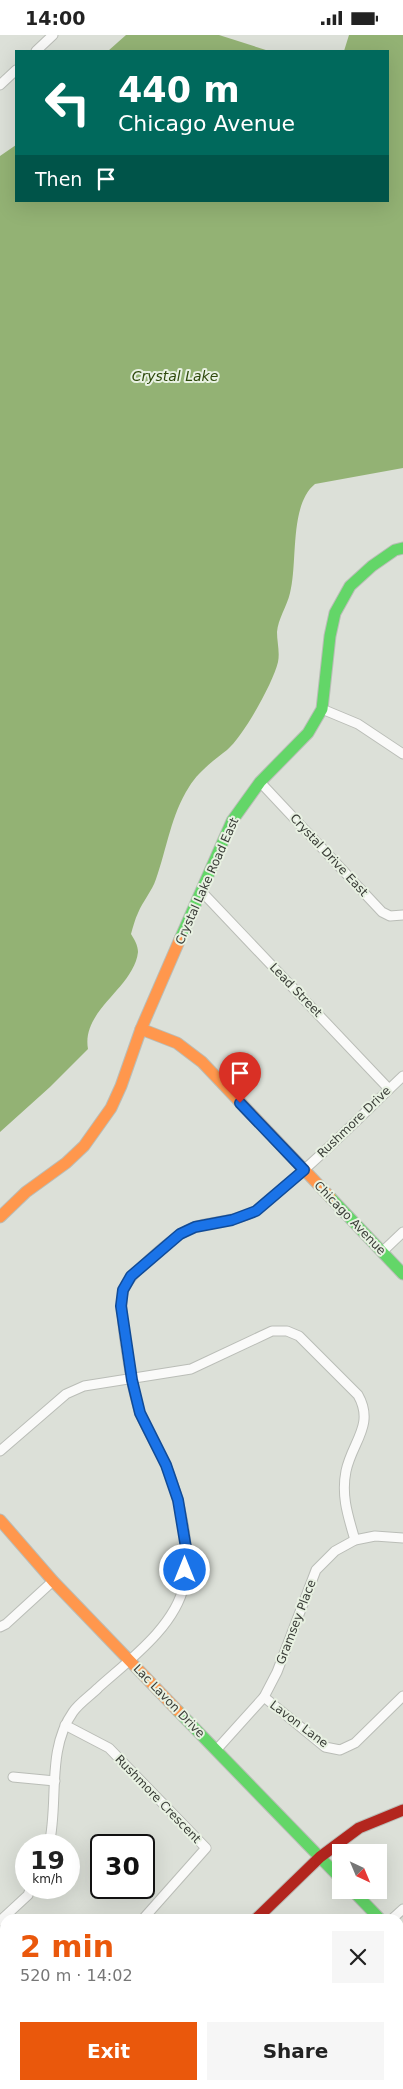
<!DOCTYPE html>
<html lang="en">
<head>
<meta charset="utf-8">
<style>
	body { margin:0; font-family:"DejaVu Sans",sans-serif; background:#f6f6f6; color:#222; height:100vh; display:flex; flex-direction:column; font-size:19px; white-space:nowrap }
	* { box-sizing:border-box; margin:0 }
	p { font-size:16px; color:#767676 }
	.icon { flex:none; width:28px; height:28px; fill:none; stroke:currentColor; stroke-width:2; stroke-linecap:round; stroke-linejoin:round }
	.map { position:relative; flex:1; overflow:hidden }
	.panel { position:absolute; left:0px; top:1879px; width:404px; height:176px; display:flex; flex-direction:column; background:#fff; border-radius:15px 15px 0 0; box-shadow:0 5px 20px #0002 }
	.panel>* { flex:none }
	.top-card { position:absolute; left:15px; top:15px; width:374px; height:152px; border-radius:0px; box-shadow:0 5px 20px #0002; background:#00695c; color:#fff; overflow:hidden }
	.needle { width:32px; rotate:136deg }
	.controls { position:absolute; left:332px; top:1809px; display:grid; gap:10px }
	.controls a { display:grid; place-items:center; width:55px; height:55px; border-radius:0px; background:#fff; box-shadow:0 5px 20px #0002; font-size:25px }
	.speed { position:absolute; left:15px; top:1799px; display:flex; gap:10px; font-size:25px; font-weight:700; text-align:center }
	.speed>* { display:grid; place-content:center; width:65px; height:65px; border-radius:50%; background:#fff; box-shadow:0 5px 20px #0002; line-height:1 }
	.speed small { font-size:12px; font-weight:400 }
	.speed .limit { border:2px solid #111; border-radius:8px; background:#fff; color:#111 }
	.pin { position:absolute; display:grid; place-items:center; width:42px; height:42px; color:#fff; margin:-51px -21px; border-radius:50% 50% 50% 0; rotate:-45deg; box-shadow:0 0 5px #0007 }
	.pin .icon { rotate:45deg }
	.me { position:absolute; width:55px; margin:-28px; rotate:0deg; stroke-linejoin:round; filter:drop-shadow(0 0 4px #0008) }
	.turn { display:flex; align-items:center; gap:18px; height:105px; padding:0 20px; font-size:22px }
	.turn .icon { width:65px; height:65px; stroke-width:2.5 }
	.turn b { display:block; font-size:35px; line-height:42px }
	.then { display:flex; align-items:center; height:48px; padding:0 20px; background:#0003; gap:10px; font-size:19px }
	.round { display:grid; place-items:center; flex:none; width:52px; height:52px; border-radius:0px; background:#f6f6f6 }
	.summary { display:flex; align-items:center; justify-content:space-between; height:85px; padding:0 20px }
	h1 { font-size:30px; font-weight:600; line-height:38px; color:#ea580c }
	.cta { display:flex; gap:10px; margin-top:auto; padding:10px 20px }
	.cta a { flex:1; height:58px; border-radius:0px; background:#ea580c; color:#fff; font-size:20px; font-weight:600; line-height:58px; text-align:center }
	.cta a+a { background:#f6f6f6; color:#222 }
	.status { display:flex; justify-content:space-between; align-items:center; height:35px; padding:0 25px; background:#fff; direction:ltr }
	.status svg { height:14px; fill:currentColor }
	.map>svg:first-child { display:block }
	.water { fill:#93b274 }
	.lines { fill:none; stroke-linecap:round; stroke-linejoin:round }
	.street-casing { stroke:#babdb7; stroke-width:11 }
	.fast-casing { stroke:#babdb7; stroke-width:13 }
	.slow-casing { stroke:#babdb7; stroke-width:13 }
	.jam-casing { stroke:#babdb7; stroke-width:13 }
	.street { stroke:#fafaf9; stroke-width:9 }
	.fast { stroke:#63d668; stroke-width:11 }
	.slow { stroke:#ff974d; stroke-width:11 }
	.jam { stroke:#b3261e; stroke-width:11 }
	.route-casing { stroke:#114b97; stroke-width:12 }
	.route { stroke:#1a73e8; stroke-width:9 }
	.labels { text-anchor:middle; stroke-width:4; stroke-linejoin:round; paint-order:stroke }
	.street-label { font-size:12px; fill:#393c37; stroke:#e8f1e2 }
	.water-label { font-size:14px; font-style:italic; fill:#2e490b; stroke:#e8f1e2 }
</style>
</head>
<body>
<div class="status"><b>14:00</b><svg viewBox="0 0 49 12"><path d="M0 12V9h3v3zM5 12V6h3v6zM10 12V3h3v9zM15 12V0h3v12zM26 1h20v11H26zM47 4h2v5h-2z"/></svg></div>
<div class="map">
<svg width="403" height="2054" viewBox="0 0 403 2054">
	<rect width="100%" height="100%" fill="#dce0d8"/>
	<g class="water">
		<polygon points="126,0 219,0 269,16 108,16"/>
		<path d="M349,0H403V433L315,449C289,470 298,528 290,558C287,571 278,584 277,597C277,607 280,617 278,627C273,648 243,702 227,715C214,725 198,737 189,752C171,780 167,813 156,844C152,856 143,866 138,878C135,884 133,892 131,899C134,904 138,910 138,917C134,953 81,975 88,1014L50,1052L0,1097V121L16,110V166H388V16H344Z"/>
	</g>
	<g class="lines">
		<g class="street-casing">
			<g id="street">
				<polyline points="36,16 53,0"/>
				<polyline points="0,50 16,35"/>
				<polyline points="322,674 358,689 403,719"/>
				<polyline points="260,747 382,877 390,881 403,880"/>
				<polyline points="202,857 389,1054"/>
				<polyline points="382,1217 403,1197"/>
				<path d="M0,1416L66,1359L84,1351L191,1334L272,1296H287L299,1301L358,1360C375,1390 352,1407 346,1436C341,1461 348,1481 355,1505"/>
				<polyline points="0,1592 6,1589 53,1546"/>
				<polyline points="264,1662 325,1712 340,1715 355,1708 403,1661"/>
				<polyline points="65,1690 109,1713 206,1813 143,1884"/>
				<polyline points="218,1717 218,1713 264,1662 277,1637 316,1535 335,1516 355,1505 375,1501 403,1503"/>
				<polyline points="13,1742 55,1746"/>
				<path d="M49,1810C59,1767 46,1715 73,1677C79,1668 90,1661 98,1653C128,1626 175,1592 184,1550C192,1514 180,1464 166,1430C158,1412 147,1396 140,1378C132,1356 118,1278 123,1257C128,1239 176,1199 194,1192C214,1185 236,1187 255,1176C267,1169 278,1157 289,1148C329,1114 365,1077 403,1041"/>
				<polyline points="392,1884 403,1874"/>
				<polyline points="0,1886 28,1860 31,1852"/>
				<polyline points="399,1947 403,1943"/>
				<polyline points="313,2050 314,2054"/>
			</g>
		</g>
		<g class="fast-casing">
			<g id="fast">
				<polyline points="180,904 232,786 260,747 308,698 322,674 330,601 335,578 350,551 372,531 395,515 403,513"/>
				<polyline points="330,1162 403,1239"/>
				<polyline points="178,1676 341,1844"/>
				<polyline points="352,1855 380,1884"/>
				<polyline points="399,1903 403,1908"/>
				<polyline points="42,2054 50,2050"/>
			</g>
		</g>
		<g class="slow-casing">
			<g id="slow">
				<polyline points="141,994 177,1008 202,1027 330,1162"/>
				<polyline points="0,1182 26,1157 66,1128 84,1111 111,1073 121,1051 141,994 180,904"/>
				<polyline points="0,1485 53,1546 178,1676"/>
			</g>
		</g>
		<g class="jam-casing">
			<polyline id="jam" points="256,1884 320,1822 359,1793 403,1775"/>
		</g>
		<use href="#street" class="street"/>
		<use href="#fast" class="fast"/>
		<use href="#slow" class="slow"/>
		<use href="#jam" class="jam"/>
	</g>
	<g class="lines">
		<g class="route-casing">
			<polyline id="route" points="185,1535 187,1519 178,1465 166,1430 140,1378 132,1345 121,1271 123,1255 131,1241 180,1199 195,1192 232,1185 256,1176 304,1135 240,1068"/>
		</g>
		<use href="#route" class="route"/>
	</g>
	<g class="labels">
		<g class="street-label">
			<text transform="translate(329 820) rotate(47)" y="4">Crystal Drive East</text>
			<text transform="translate(207 846) rotate(-66)" y="4">Crystal Lake Road East</text>
			<text transform="translate(296 955) rotate(46)" y="4">Lead Street</text>
			<text transform="translate(354 1087) rotate(-44)" y="4">Rushmore Drive</text>
			<text transform="translate(350 1183) rotate(46)" y="4">Chicago Avenue</text>
			<text transform="translate(296 1587) rotate(-69)" y="4">Gramsey Place</text>
			<text transform="translate(169 1666) rotate(46)" y="4">Lac Lavon Drive</text>
			<text transform="translate(299 1689) rotate(37)" y="4">Lavon Lane</text>
			<text transform="translate(158 1764) rotate(46)" y="4">Rushmore Crescent</text>
		</g>
		<g class="water-label">
			<text x="175" y="346">Crystal Lake</text>
		</g>
	</g>
</svg>
<div class="controls">
<a><svg class="needle" viewBox="-14 -14 28 28"><path d="M0-13l5 13h-10z" fill="#e53935"/><path d="M0 13l5-13h-10z" fill="#767676"/></svg></a>
</div>
<div class="speed"><div>19<small>km/h</small></div><div class="limit">30</div></div>
<div class="pin" style="left:240px;top:1068px;background:#d93025"><svg class="icon" aria-label="arrive" viewBox="0 0 24 24"><path d="M6 21V4h12l-3 4 3 4H6"/></svg></div>
<svg class="me" style="left:185px;top:1535px" viewBox="-20 -20 40 40"><circle r="17" fill="#1a73e8" stroke="#fff" stroke-width="3"/><path d="M0-11L8 9 0 5-8 9z" fill="#fff"/></svg>
<div class="top-card">
<div class="turn"><svg class="icon" aria-label="left" viewBox="0 0 24 24"><path d="M17 20v-9H6M10 6l-5 5 5 5"/></svg><div><b>440 m</b>Chicago Avenue</div></div>
<div class="then">Then<svg class="icon" aria-label="arrive" viewBox="0 0 24 24"><path d="M6 21V4h12l-3 4 3 4H6"/></svg></div>
</div>
<section class="panel">
<div class="summary"><div><h1>2 min</h1><p>520 m · 14:02</p></div><a class="round"><svg class="icon" aria-label="close" viewBox="0 0 24 24"><path d="M6 6l12 12M18 6L6 18"/></svg></a></div>
<div class="cta"><a>Exit</a><a>Share</a></div>
</section>
</div>
</body>
</html>
